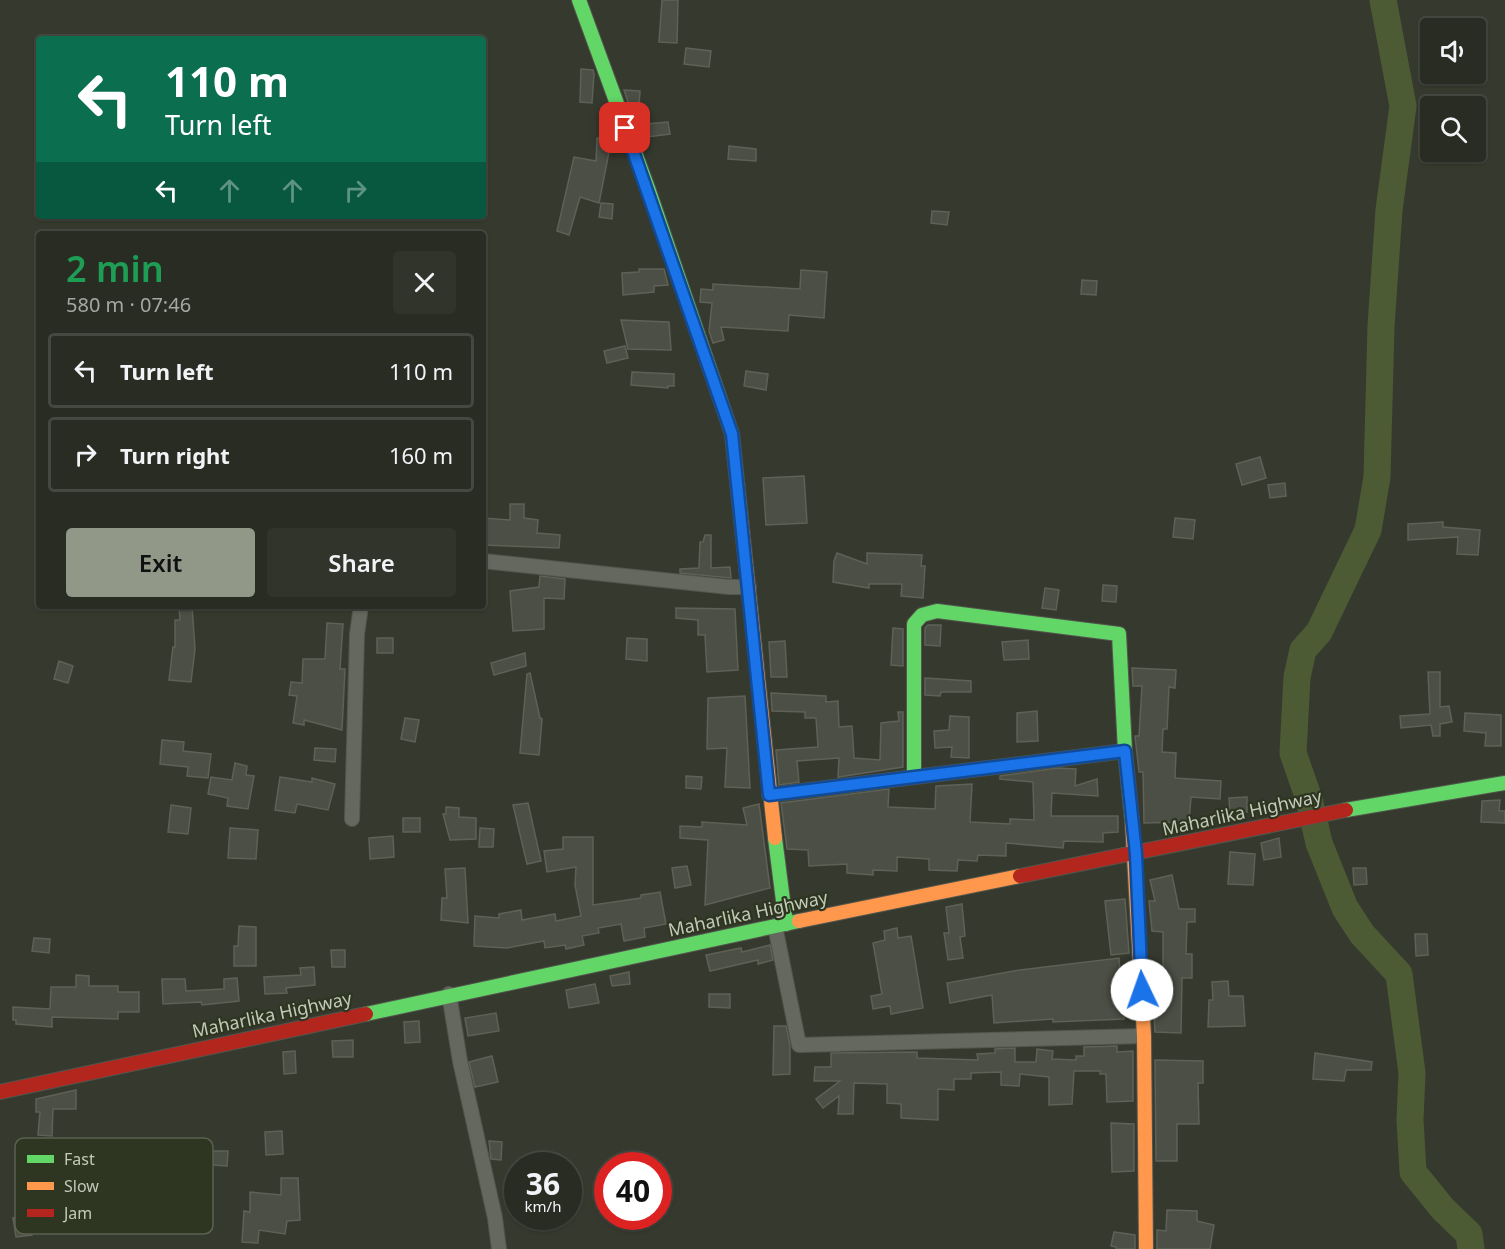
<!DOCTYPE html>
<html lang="en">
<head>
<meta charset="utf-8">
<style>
	body { margin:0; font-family:"Noto Sans",sans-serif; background:#30342a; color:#f1f3f6; height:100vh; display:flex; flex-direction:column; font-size:22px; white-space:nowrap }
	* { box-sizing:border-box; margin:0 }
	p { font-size:20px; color:#a5a7a5 }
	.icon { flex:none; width:33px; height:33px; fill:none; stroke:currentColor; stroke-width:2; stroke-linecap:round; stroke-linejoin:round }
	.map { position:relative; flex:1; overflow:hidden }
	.drawer { position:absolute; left:36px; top:231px; width:450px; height:378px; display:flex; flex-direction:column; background:#282c22; border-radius:6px; box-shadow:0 2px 4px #0004,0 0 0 2px #444840 }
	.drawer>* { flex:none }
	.hud { position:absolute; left:36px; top:36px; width:450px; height:183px; border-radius:6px; box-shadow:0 2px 4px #0004,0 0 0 2px #444840; background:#0b6e4f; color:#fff; overflow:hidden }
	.buttons { position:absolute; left:1420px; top:18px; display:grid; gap:12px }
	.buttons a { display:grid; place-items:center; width:66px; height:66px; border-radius:6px; background:#282c22; box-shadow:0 2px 4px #0004,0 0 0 2px #444840; font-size:30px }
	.speed { position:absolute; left:504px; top:1152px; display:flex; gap:12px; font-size:30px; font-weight:700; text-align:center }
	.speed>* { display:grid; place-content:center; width:78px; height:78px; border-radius:50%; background:#282c22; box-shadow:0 2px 4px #0004,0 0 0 2px #444840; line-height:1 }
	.speed small { font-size:15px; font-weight:400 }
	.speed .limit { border:9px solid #d22; background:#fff; color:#111 }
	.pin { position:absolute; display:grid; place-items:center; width:51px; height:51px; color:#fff; margin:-26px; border-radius:12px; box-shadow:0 3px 9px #0006 }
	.me { position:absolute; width:66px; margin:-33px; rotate:357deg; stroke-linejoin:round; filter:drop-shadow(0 0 4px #0008) }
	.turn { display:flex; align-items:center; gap:21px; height:126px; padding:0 30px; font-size:27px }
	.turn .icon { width:78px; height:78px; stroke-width:2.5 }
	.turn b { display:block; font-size:42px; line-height:51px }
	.lanes { display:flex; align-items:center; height:57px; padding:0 30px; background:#0003; justify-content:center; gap:30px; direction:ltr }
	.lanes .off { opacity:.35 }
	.round { display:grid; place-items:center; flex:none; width:63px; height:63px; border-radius:6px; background:#30342a }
	.summary { display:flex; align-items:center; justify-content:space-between; height:102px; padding:0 30px }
	h1 { font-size:36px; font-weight:600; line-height:45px; color:#1e9e55 }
	.primary-button { display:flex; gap:12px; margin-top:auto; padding:12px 30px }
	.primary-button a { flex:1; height:69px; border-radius:6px; background:#929888; color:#111; font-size:24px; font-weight:600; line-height:69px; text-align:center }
	.primary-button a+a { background:#30342a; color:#f1f3f6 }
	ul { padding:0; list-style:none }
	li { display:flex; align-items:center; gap:18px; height:75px; margin:0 12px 9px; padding:0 18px; border:3px solid #444840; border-radius:6px }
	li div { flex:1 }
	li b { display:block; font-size:22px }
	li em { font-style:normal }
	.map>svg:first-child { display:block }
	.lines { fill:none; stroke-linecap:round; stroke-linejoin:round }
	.river { stroke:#4d5b35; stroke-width:27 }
	.building { fill:#4c4f45; stroke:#5e6156; stroke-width:1.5 }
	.street-casing { stroke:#53564d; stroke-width:16 }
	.fast-casing { stroke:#53564d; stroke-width:16 }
	.slow-casing { stroke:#53564d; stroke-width:16 }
	.jam-casing { stroke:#53564d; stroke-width:16 }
	.street { stroke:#64685e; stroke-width:14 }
	.fast { stroke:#63d668; stroke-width:14 }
	.slow { stroke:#ff974d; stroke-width:14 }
	.jam { stroke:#b3261e; stroke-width:14 }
	.route-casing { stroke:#114b97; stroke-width:15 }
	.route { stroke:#1a73e8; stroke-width:10 }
	.labels { text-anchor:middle; stroke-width:4.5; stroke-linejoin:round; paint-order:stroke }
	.street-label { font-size:18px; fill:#c3cab9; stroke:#2e3521 }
	.key { fill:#2e3521; stroke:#5b624f; stroke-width:1.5 }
	.key-label { font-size:16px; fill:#c3cab9 }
</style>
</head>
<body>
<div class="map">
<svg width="1505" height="1249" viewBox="0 0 1505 1249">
	<rect width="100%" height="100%" fill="#363a2e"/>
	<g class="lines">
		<polyline class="river" points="1383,0 1403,106 1389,210 1381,326 1377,477 1368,530 1319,632 1303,650 1297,677 1293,753 1309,799 1319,843 1345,908 1362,934 1399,974 1412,1073 1410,1120 1413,1172 1443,1209 1469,1234 1471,1249"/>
	</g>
	<g class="building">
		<polygon points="662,0 678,0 677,43 659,42"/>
		<polygon points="686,48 711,51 709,67 684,64"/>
		<polygon points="581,69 593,70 594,74 592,103 580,102"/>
		<polygon points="624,90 640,91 639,105 629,105"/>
		<polygon points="668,122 670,134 647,137 646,124"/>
		<polygon points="597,138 618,139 620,145 620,152 609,152 599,203 580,197 569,235 557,231 574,157 596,161"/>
		<polygon points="729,146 756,149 756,161 728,159"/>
		<polygon points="601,203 613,204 612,219 599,217"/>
		<polygon points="932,211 949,212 947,225 931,223"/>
		<polygon points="639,269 664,269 668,285 654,286 654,292 623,295 622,273 639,272"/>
		<polygon points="801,270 827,272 824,318 789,315 788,331 721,327 724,340 713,343 709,331 712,303 700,302 701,289 713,290 713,284 800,289"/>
		<polygon points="1082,280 1097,281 1096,295 1081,294"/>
		<polygon points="621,320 669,322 671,350 628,349"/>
		<polygon points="625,346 628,358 607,363 604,351"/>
		<polygon points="746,371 768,374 766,390 744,386"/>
		<polygon points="632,372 674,374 674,386 668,386 668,388 631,385"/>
		<polygon points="1260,457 1266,478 1242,485 1236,464"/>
		<polygon points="804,476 807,523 766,525 763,478"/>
		<polygon points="1285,483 1286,496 1270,498 1268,485"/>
		<polygon points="510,504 524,504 524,518 538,520 537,533 560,535 559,548 483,545 483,518 510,520"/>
		<polygon points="1175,518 1195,520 1193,539 1173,537"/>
		<polygon points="1443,522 1443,527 1480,530 1478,555 1457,554 1458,537 1408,540 1408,524"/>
		<polygon points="705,535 711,535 711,568 730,567 731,578 680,573 680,569 699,568 700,542 703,542"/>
		<polygon points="837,553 867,564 867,553 922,555 921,566 925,566 923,598 901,596 902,584 869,584 869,588 833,582 834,561"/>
		<polygon points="540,576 565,579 564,599 544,598 544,629 513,631 510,591 539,587"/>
		<polygon points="1103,585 1117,586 1116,602 1102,601"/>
		<polygon points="1045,588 1059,590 1056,610 1042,608"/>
		<polygon points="179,606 192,606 195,649 191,682 169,680 173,647 175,647 175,620 180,620"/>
		<polygon points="676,608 735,609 738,670 707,672 705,635 698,635 698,620 676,618"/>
		<polygon points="327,623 343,624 340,669 345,669 342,730 304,720 304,725 293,723 297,696 289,695 291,682 302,683 303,659 325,659"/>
		<polygon points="928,625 941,625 940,646 925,645 925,628"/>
		<polygon points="893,628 903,629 903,666 891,665"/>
		<rect x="377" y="638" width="16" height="15"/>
		<polygon points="627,638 647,639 647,661 626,659"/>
		<polygon points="1028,640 1029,659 1004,660 1002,642"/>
		<polygon points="785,641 787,677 771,677 769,642"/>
		<polygon points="525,653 526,666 494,675 491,663"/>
		<polygon points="59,661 73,666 68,683 54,679"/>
		<polygon points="1132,668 1176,670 1175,688 1169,687 1167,729 1163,729 1162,752 1176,753 1175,778 1221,781 1220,799 1191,797 1189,822 1144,823 1143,772 1139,772 1135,736 1139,736 1142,686 1133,686"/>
		<polygon points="1428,672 1440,672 1440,707 1449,706 1452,722 1440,724 1440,736 1433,736 1431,725 1401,728 1400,716 1430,714"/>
		<polygon points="530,673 540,718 542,719 539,755 520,753 527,674"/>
		<polygon points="925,678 971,681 971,692 941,692 940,696 925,695"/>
		<polygon points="771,693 826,696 826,702 838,701 839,727 852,726 854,758 880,760 881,723 899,721 898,712 903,712 903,767 838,777 839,758 797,761 799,782 779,785 776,750 818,747 816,718 805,718 805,712 772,711"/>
		<polygon points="745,696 750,788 725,787 727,748 707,749 708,698"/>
		<polygon points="1037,711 1038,741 1017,742 1017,713"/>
		<polygon points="1465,713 1501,715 1501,746 1485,746 1486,733 1464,731"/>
		<polygon points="950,716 969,717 969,758 951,757 952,747 935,748 934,731 949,730"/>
		<polygon points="405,718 419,720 415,742 401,739"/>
		<polygon points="162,740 184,742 183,751 211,754 208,778 187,776 188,767 160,764"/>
		<polygon points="315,748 336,749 335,762 314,760"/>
		<polygon points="235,763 247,766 246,775 254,776 248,809 227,806 228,798 208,794 211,777 232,780"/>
		<polygon points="1058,768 1076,769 1075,786 1097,779 1098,796 1052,793 1051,816 1118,816 1118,832 1103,833 1103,842 1064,841 1063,848 1006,843 1006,856 978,855 977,861 958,860 957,871 929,870 929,859 897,857 897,871 873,870 873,875 847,873 847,864 809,866 808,850 787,849 781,803 889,789 888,807 935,809 936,786 972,784 970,822 1010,824 1010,819 1034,820 1033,782 1000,779 1000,776"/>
		<polygon points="686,776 702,777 701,789 686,788"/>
		<polygon points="280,777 312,782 312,778 335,784 328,810 297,804 295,813 275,810"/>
		<polygon points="1247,797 1247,812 1230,813 1229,798"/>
		<polygon points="1500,800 1499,811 1505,811 1505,823 1481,822 1482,801"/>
		<polygon points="528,803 541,861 527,864 513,805"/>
		<polygon points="759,804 770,888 705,905 708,840 680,838 680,826 702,827 702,822 747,825 743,808"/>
		<polygon points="171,805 191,808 188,834 168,832"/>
		<polygon points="446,807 459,808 459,817 476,818 476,839 450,840 443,814 446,814"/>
		<rect x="403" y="818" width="17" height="14"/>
		<polygon points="230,828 258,830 256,859 228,858"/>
		<polygon points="480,828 494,829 493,847 479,847"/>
		<polygon points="393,836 394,857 370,859 369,838"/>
		<polygon points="563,837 593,837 593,905 641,898 641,895 660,892 666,924 644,928 645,937 624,941 621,924 598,928 599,933 582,936 584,945 566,949 565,945 545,948 544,941 507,948 474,946 475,916 499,918 499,914 521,910 522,920 555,914 556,921 581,916 575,885 576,867 547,872 544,851 563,849"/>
		<polygon points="1279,838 1281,857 1264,860 1261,843"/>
		<polygon points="1230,852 1255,854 1253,885 1228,884"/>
		<polygon points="687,866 691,885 675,888 672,868"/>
		<polygon points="465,868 468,923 441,920 442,898 447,898 445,869"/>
		<polygon points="1353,868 1366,868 1367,884 1354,885"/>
		<polygon points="1172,875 1179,909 1195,909 1195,922 1187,922 1186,954 1192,954 1192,978 1182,978 1181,1033 1155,1032 1152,972 1163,972 1163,932 1152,931 1149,901 1155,901 1150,880"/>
		<polygon points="1125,899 1129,953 1111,955 1105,901"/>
		<polygon points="962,904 965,936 960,937 963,958 948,960 944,933 949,933 946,907"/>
		<polygon points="239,926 256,927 256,966 234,966 234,946 238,946"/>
		<polygon points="897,928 898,938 911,936 923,1008 891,1014 890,1006 873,1009 871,996 882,994 873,943 885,940 884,931"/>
		<polygon points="1415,934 1427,934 1428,955 1416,956"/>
		<polygon points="34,938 50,939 49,953 32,951"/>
		<polygon points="770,945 773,960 758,964 758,960 710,971 706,955 741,948 742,952"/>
		<polygon points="331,950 345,950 345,967 332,967"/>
		<polygon points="1119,958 1124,1019 1053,1022 1053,1019 994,1023 992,995 950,1003 947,983 1020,970"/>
		<polygon points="314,967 315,985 286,988 287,993 265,994 264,977 301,975 300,968"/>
		<polygon points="629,972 630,984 612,986 610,976"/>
		<polygon points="76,975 89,976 89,986 118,986 118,992 139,992 139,1012 118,1012 118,1019 52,1017 52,1027 16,1024 16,1020 13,1020 13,1007 50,1009 51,987 76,987"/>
		<polygon points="237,978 239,1001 202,1005 201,1002 163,1004 162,979 185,979 186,991 224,989 224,979"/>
		<polygon points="1228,981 1229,996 1243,996 1245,1026 1208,1027 1209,1000 1213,1000 1212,982"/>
		<polygon points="595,984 599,1003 569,1008 566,990"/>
		<polygon points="709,994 730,994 730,1008 709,1007"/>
		<polygon points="496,1013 499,1031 468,1036 465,1018"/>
		<polygon points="419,1021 420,1042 405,1043 404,1022"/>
		<polygon points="774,1026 786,1026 790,1045 790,1074 773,1075"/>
		<polygon points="353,1040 353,1057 333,1057 332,1041"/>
		<polygon points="1117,1046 1117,1052 1133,1051 1133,1101 1107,1102 1106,1074 1100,1074 1100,1071 1074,1071 1072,1104 1049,1105 1049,1077 1020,1074 1019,1086 1001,1085 1001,1072 971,1073 971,1079 954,1079 954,1090 938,1089 938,1120 901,1118 901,1104 887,1103 887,1084 854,1083 853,1114 838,1114 839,1096 823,1108 816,1099 840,1081 814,1081 815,1067 831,1067 831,1053 917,1052 917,1058 978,1060 977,1054 995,1053 995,1049 1015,1048 1015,1062 1036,1062 1037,1049 1053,1051 1052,1059 1076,1060 1076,1056 1084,1056 1084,1047"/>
		<polygon points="295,1051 296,1073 284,1074 283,1052"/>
		<polygon points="1315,1053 1372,1062 1371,1070 1346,1070 1344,1081 1313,1079"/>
		<polygon points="492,1056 498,1082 475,1087 469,1062"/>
		<polygon points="1155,1060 1203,1061 1203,1083 1198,1083 1199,1124 1177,1124 1177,1161 1156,1161"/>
		<polygon points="76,1090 76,1109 53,1109 52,1136 38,1135 40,1112 36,1112 36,1099"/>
		<polygon points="1111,1123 1134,1124 1134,1171 1112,1172"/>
		<polygon points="282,1131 283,1154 266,1155 265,1132"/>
		<polygon points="489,1141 502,1142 501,1160 491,1159"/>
		<polygon points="212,1151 228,1151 227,1166 212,1165"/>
		<polygon points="281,1178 298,1178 300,1220 287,1221 285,1234 259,1230 258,1243 242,1242 244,1211 250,1212 250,1192 281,1195"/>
		<polygon points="1167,1210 1197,1211 1197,1221 1214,1225 1210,1249 1157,1249 1157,1230 1166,1231"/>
		<polygon points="29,1216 32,1235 16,1237 13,1218"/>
		<polygon points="1114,1232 1135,1235 1135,1249 1116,1249 1116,1247 1111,1246"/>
	</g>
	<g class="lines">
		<g class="street-casing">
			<g id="street">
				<polyline points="483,561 729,587 749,587"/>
				<polyline points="769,795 1125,751"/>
				<polyline points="352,819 357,634 361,606"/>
				<polyline points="775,926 799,1045 1144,1036"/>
				<polyline points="449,994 460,1061 495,1218 499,1249"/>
			</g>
		</g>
		<g class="fast-casing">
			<g id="fast">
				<polyline points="579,0 649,191 732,434 741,519"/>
				<polyline points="914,776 914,624 922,615 937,611 1119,634 1125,751 1132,820"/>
				<polyline points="1346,810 1505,783"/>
				<polyline points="775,838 786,924"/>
				<polyline points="366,1014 799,921"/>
			</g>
		</g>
		<g class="slow-casing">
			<g id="slow">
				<polyline points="741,519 775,838"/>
				<polyline points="1132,820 1144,1036 1146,1249"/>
				<polyline points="799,921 1020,876"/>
			</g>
		</g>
		<g class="jam-casing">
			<g id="jam">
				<polyline points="1020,876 1346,810"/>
				<polyline points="0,1092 366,1014"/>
			</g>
		</g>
		<use href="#street" class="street"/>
		<use href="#fast" class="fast"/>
		<use href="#slow" class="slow"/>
		<use href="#jam" class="jam"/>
	</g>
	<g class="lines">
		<g class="route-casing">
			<polyline id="route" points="625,128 732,434 769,795 1125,751 1136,854 1142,990"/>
		</g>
		<use href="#route" class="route"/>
	</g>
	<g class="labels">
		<g class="street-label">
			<text transform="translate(1242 813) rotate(-12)" y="6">Maharlika Highway</text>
			<text transform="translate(748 914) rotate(-12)" y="6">Maharlika Highway</text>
			<text transform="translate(272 1015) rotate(-12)" y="6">Maharlika Highway</text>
		</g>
	</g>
	<rect x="15" y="1138" width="198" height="96" rx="9" class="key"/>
	<rect x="27" y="1155" width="27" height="8" fill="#63d668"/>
	<rect x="27" y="1182" width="27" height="8" fill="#ff974d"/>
	<rect x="27" y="1209" width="27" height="8" fill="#b3261e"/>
	<g class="key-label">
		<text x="64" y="1165">Fast</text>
		<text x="64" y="1192">Slow</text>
		<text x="64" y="1219">Jam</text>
	</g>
</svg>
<div class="buttons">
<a><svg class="icon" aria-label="sound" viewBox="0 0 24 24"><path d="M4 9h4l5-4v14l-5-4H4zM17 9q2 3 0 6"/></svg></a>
<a><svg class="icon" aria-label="search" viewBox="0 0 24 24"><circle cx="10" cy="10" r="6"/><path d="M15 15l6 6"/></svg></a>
</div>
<div class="speed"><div>36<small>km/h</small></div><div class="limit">40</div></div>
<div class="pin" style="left:625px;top:128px;background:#d93025"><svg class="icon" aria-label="arrive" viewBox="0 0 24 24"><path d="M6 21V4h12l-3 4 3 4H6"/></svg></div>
<svg class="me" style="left:1142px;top:990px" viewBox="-20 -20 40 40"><circle r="19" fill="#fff"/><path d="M0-13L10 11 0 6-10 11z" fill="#1a73e8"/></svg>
<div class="hud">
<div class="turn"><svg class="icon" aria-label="left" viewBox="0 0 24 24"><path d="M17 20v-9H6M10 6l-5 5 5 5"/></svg><div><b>110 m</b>Turn left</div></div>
<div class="lanes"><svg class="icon" aria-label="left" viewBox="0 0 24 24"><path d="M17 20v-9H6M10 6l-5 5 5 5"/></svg><svg class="icon off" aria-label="ahead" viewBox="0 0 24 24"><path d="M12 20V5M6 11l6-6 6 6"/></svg><svg class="icon off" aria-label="ahead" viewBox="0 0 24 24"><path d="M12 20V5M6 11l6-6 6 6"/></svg><svg class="icon off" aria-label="right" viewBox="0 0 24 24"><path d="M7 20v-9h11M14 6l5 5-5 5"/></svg></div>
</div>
<section class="drawer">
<div class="summary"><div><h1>2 min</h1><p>580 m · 07:46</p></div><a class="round"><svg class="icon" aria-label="close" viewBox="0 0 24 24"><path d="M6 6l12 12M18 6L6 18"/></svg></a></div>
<ul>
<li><svg class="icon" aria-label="left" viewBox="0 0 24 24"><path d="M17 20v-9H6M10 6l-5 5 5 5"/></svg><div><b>Turn left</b></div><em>110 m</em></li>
<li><svg class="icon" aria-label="right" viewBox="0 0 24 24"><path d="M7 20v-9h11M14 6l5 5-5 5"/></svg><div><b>Turn right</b></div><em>160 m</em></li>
</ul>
<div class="primary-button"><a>Exit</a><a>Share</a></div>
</section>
</div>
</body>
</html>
